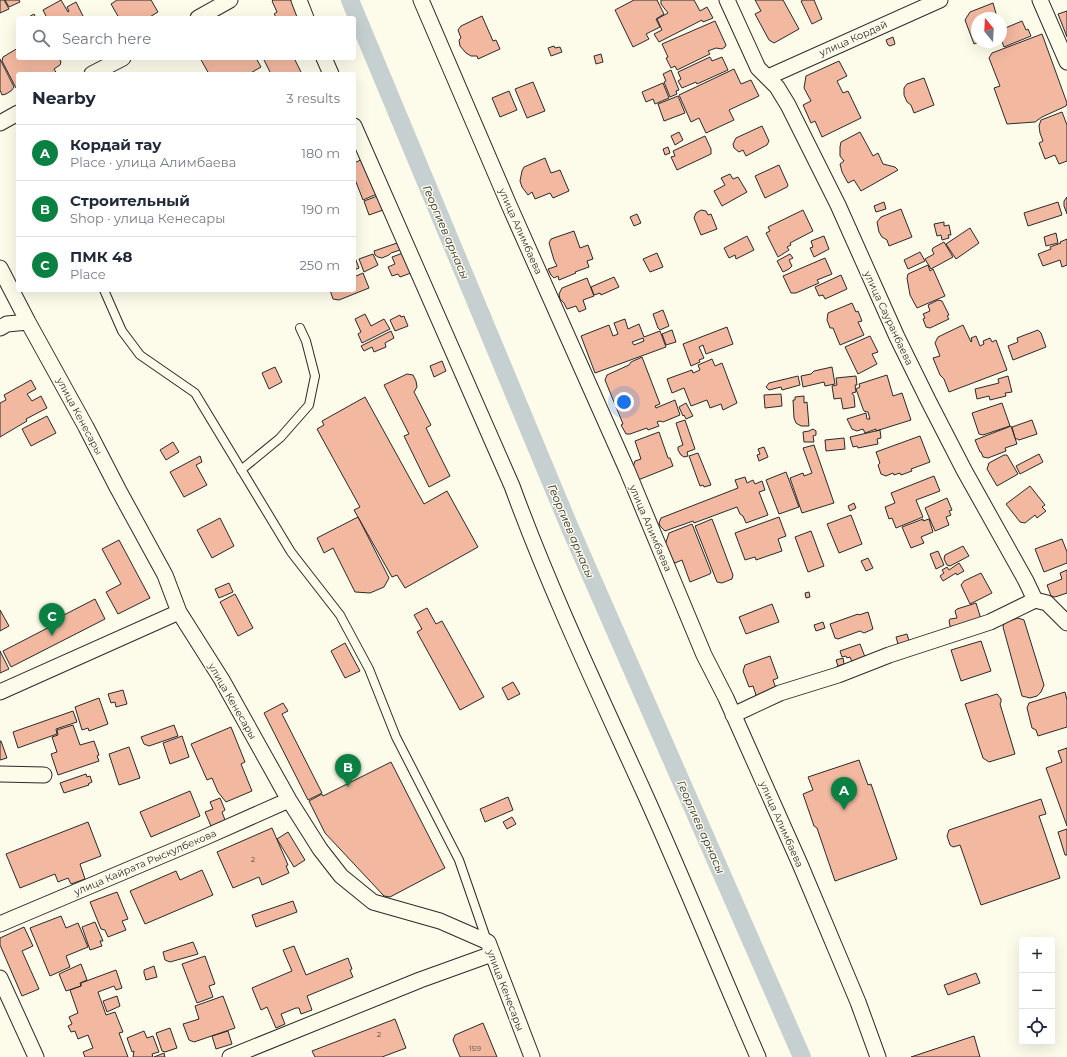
<!DOCTYPE html>
<html lang="en">
<head>
<meta charset="utf-8">
<style>
  :root { --surface:#fff; --page:#f6f6f7; --text:#1f2937; --muted:#747a83; --line:#e0e1e3; --accent:#0b8043 }
  body { margin:0; font-family:Montserrat,sans-serif; background:var(--page); color:var(--text) }
  .controls { position:absolute; right:12px; bottom:12px; display:grid; overflow:hidden; border-radius:4px; box-shadow:0 4px 16px #0002 }
  .controls button { width:36px; height:36px; display:grid; place-items:center; padding:0; border:0; border-bottom:1px solid var(--line); background:var(--surface); color:var(--text); font:20px sans-serif }
  .compass { position:absolute; left:971px; top:12px; width:36px; height:36px; border-radius:50%; background:var(--surface); box-shadow:0 4px 16px #0002; rotate:342deg }
  .you { position:absolute; left:624px; top:402px; width:14px; height:14px; margin:-10px; border:3px solid #fff; border-radius:50%; background:#1a73e8; box-shadow:0 0 0 6px #1a73e833 }
  .badge { display:grid; place-items:center; width:26px; height:26px; border-radius:50%; background:var(--accent); color:#fff; font-size:13px; font-weight:700 }
  .pin { position:absolute; translate:-50% -33px; filter:drop-shadow(0 1px 2px #0008) }
  .pin::after { content:''; position:absolute; top:21px; width:14px; height:12px; background:inherit; clip-path:polygon(0 0,100% 0,50% 100%) }
  .list { margin:0; padding:0; list-style:none }
  h2 { display:flex; justify-content:space-between; align-items:center; height:52px; margin:0; padding:0 16px; font-size:17px }
  h2 small { font-size:13px; font-weight:400; color:var(--muted) }
  .list li { display:grid; grid-template-columns:26px 1fr auto; gap:12px; align-items:center; box-sizing:border-box; height:56px; padding:0 16px; border-top:1px solid var(--line) }
  .list b { display:block; font-size:15px; white-space:nowrap }
  .list p { margin:0; font-size:13px; white-space:nowrap; color:var(--muted) }
  .list em { font-size:13px; font-style:normal; color:var(--muted) }
  .icon { flex:none; width:22px; height:22px; fill:none; stroke:currentColor; stroke-width:2; stroke-linecap:round; stroke-linejoin:round }
  .map { position:relative; flex:none; width:1067px; height:1057px; overflow:hidden }
  .search { position:absolute; background:var(--surface); box-shadow:0 4px 16px #0002; left:16px; top:16px; width:340px; height:44px; display:flex; align-items:center; gap:10px; box-sizing:border-box; padding:0 14px; border-radius:4px; color:var(--muted); font-size:15px }
  .panel { position:absolute; background:var(--surface); box-shadow:0 4px 16px #0002; left:16px; top:72px; width:340px; height:220px; border-radius:4px }
  .map>svg:first-child { display:block }
  .lines { fill:none; stroke-linecap:round; stroke-linejoin:round }
  .canal { stroke:#c7d0d0; stroke-width:18 }
  .building { fill:#f2b8a0; stroke:#2b2b2b; fill-rule:evenodd }
  .lane-casing { stroke:#2b2b2b; stroke-width:10 }
  .street-casing { stroke:#2b2b2b; stroke-width:17 }
  .lane { stroke:#fdfbea; stroke-width:8 }
  .street { stroke:#fdfbea; stroke-width:15 }
  .labels { text-anchor:middle; stroke-width:3; stroke-linejoin:round; paint-order:stroke }
  .number-label { font-size:8px; fill:#5d4e48 }
  .street-label { font-size:10px; fill:#2b2b2b; stroke:#fdfbea }
  .water-label { font-size:11px; font-style:italic; fill:#2b2b2b; stroke:#fdfbea }
</style>
</head>
<body>
<div class="map">
<svg width="1067" height="1057" viewBox="0 0 1067 1057">
  <rect width="100%" height="100%" fill="#fdfbea"/>
  <g class="lines">
    <path class="canal" d="M350,0l220,528 232,529"/>
  </g>
  <path class="building" d="M0,0h4l5,9 -9,4z
    M5,0h14l1,2 -11,5z
    M61,0l7,12 1,-1 -2,-4 9,-5 8,16h-37l-4,-8z
    M117,0h34l7,12 -10,6h-29l-8,-14z
    M273,0h18l9,18h-23l-3,-4 3,-2 -5,-11z
    M634,0h23l7,14 -8,5 4,8 -14,7 3,5 -16,8 -18,-37z
    M661,0h33l6,11 7,-4 6,11 -10,4 -1,-2 -43,22 -5,-8 8,-4 -5,-11 11,-6 -7,-9z
    M755,0h28l16,29 -25,14 -5,-3 -14,-26 6,-3z
    M803,0h11l8,19 -10,5 -11,-23z
    M993,3l4,14 -3,1h-17v24h2l-5,2 -9,-24 5,-8z
    M1067,11v26l-9,-23z
    M34,14l2,4h-9z
    M482,16l11,25 3,-1 4,9 -22,10 -1,-3h-6l-5,-3 -6,-7 -1,-6 2,-2 -3,-8 3,-4z
    M715,21l11,24 -1,2 -3,2 -6,-1 -8,3 2,3 -33,16 -2,-4 -4,2 -5,-10 2,-1 -6,-13z
    M1022,21l4,9 2,-1 3,7 -27,11 -3,-8v-6l3,-1 -1,-3z
    M1042,34l25,69 -1,3 -24,11 -7,5 -28,2 -13,-36 6,-2 -11,-28 3,-5z
    M893,37l2,7 -5,2 -2,-1 -2,-5z
    M554,46l1,2 5,-1 2,5 -11,4 -3,-8z
    M18,48v10h41l2,4 -1,3 -6,4 3,5h-39v14h-2l-14,-27 1,-4z
    M601,54l2,8 -7,2 -2,-8z
    M710,57l2,4 10,-4 6,13 -31,14 -1,-2 -14,6 -4,-7 3,-2 -3,-7z
    M200,58h56l5,9 -12,7h-40z
    M263,58h31l8,16h-31z
    M0,59l14,28 -3,4 -5,3 -4,1 -2,-5z
    M839,61l8,15 -10,5 6,12 5,-2 13,27 -39,19 -7,-16 -4,2 -8,-18 8,-4 -7,-13 2,-12z
    M734,69l7,15 10,-4 8,16 -30,14 5,10 -28,13 -7,-15 -8,4 -12,-27z
    M671,70l8,20 -3,1 1,3 -7,3 -6,-15 2,-1 -3,-7z
    M924,78l10,27 -20,8 -3,-8 -4,-3 -3,-7v-7l3,-4z
    M533,82l12,29 -18,7 -12,-29z
    M663,83l6,15 -14,6 -2,-5 -7,3 -4,-10z
    M509,91l8,19 -17,7 -8,-19z
    M678,96l7,17 -21,8 -6,-17z
    M1062,112l5,13v36l-8,3 -4,-9 -10,4 -6,-16 4,-2 -3,-8 -1,-7 2,-6z
    M762,126l7,15 -2,4 -21,11 -3,-6 -4,2 -5,-4 -1,-4 3,-6z
    M679,132l4,8 -8,5 -4,-9z
    M860,132l13,24 5,-3 5,11 12,3 3,3 -37,21 -7,-11 -6,3 -6,-11 -2,-8 4,-3 -4,-5v-9l1,-5z
    M705,136l6,13v5l-34,16 -6,-13 4,-1 -2,-5z
    M668,147l2,6 -5,2 -2,-6z
    M545,158l6,15 9,-3 9,21 -16,7 -3,-5 -15,6 -3,-7 -4,3 -6,-8 -2,-6 2,-10 2,-4z
    M363,159l14,35 -14,6 -9,-23v-14z
    M779,165l9,20 -1,2 -22,11 -10,-22z
    M730,174l3,5 5,-2 9,15 -25,14 -8,-15 11,-6 -4,-7z
    M380,195l6,14 -17,6 -5,-14z
    M1067,197v17l-3,-8v-5z
    M884,202l2,7 -10,3 -2,-6z
    M1058,202l4,13 -34,11 -4,-13z
    M901,209l11,28 -23,9 -2,-6 -5,-3 -3,-5 -2,-10 4,-5z
    M701,210l5,1 2,4 3,-1 6,15 -16,6 -7,-17 2,-5z
    M803,210l10,21 -23,12 1,2 -4,2 2,3 -11,7 -12,-24 4,-2 -2,-4z
    M637,214l4,9 -7,3 -4,-9z
    M944,222v4l5,-1 2,10h-3l1,3 -7,2 -1,-5 -4,1 -3,-12z
    M970,228l9,15 -23,16 -10,-15z
    M574,231l6,17 8,-3 5,14 -6,2 2,6 -14,5 1,1 -17,7 -1,-4 -4,2 -3,-3 -3,-6 9,-3 -3,-6 -5,-17 2,-4z
    M1056,233l2,10 -12,3 -2,-9z
    M747,236l7,14 -18,9 -1,-4 -6,3 -5,-10z
    M824,236l5,13 -15,8 -4,-9 3,-1 -2,-6z
    M1067,239v26l-5,2 -2,-7 -17,6 -5,-12 13,-5 -1,-2 11,-4 -1,-1z
    M944,242l9,15 -22,12 -6,-10 9,-5 -2,-4 1,-2z
    M397,243l3,7 -9,3 -2,2 -7,3 -4,-1 -3,-2 -1,-4z
    M920,252l5,9 -17,8 -4,-9z
    M403,253l8,20 -11,4 -2,-3 -6,2 -4,-9 7,-3 -3,-7z
    M657,253l6,14 -13,5 -7,-13z
    M373,254l5,11 -14,7 -5,-13z
    M790,254l3,4 -4,2 3,6 -3,3 -6,3 -6,-11z
    M354,255l5,13 -5,2z
    M825,258l7,16 -15,6 2,3 -23,10h-5l-8,-17z
    M928,265l2,6 3,-2 12,27 -28,12 -7,-13 -3,-17 1,-4z
    M363,273l6,15 -30,12 -6,-1 -3,-9h24v-13z
    M841,275l6,14 -22,10 -2,-4 -4,1 -4,-9z
    M614,277l5,10 -18,8 -1,-2 -6,2 -3,-8z
    M587,278l7,18 -11,4 3,9 -7,3 -3,-6 -9,3 -3,-6 -4,-4 -1,-5 3,-6z
    M938,300l4,1 7,14 -2,1 2,3 -19,9 -4,-1 -3,-8 2,-1 -2,-4 7,-3 -2,-6z
    M852,303l4,9 2,-1 4,10 -4,1 6,13 -24,10 -7,-17h-3l-3,-8 1,-7z
    M663,310l6,16 -9,4 -2,-2 -5,-14z
    M365,314l6,12 13,-7 6,10 -28,14 -4,-9 3,-2 -6,-13z
    M400,315l1,2 3,-1 4,10 -13,5 -5,-11z
    M625,319l3,10 11,-5 5,13 16,-6 6,16 -71,26 -14,-37 28,-11 4,11 5,-2 -4,-11zM643,338l1,3 -10,4 -2,-3z
    M963,325l8,17 1,-1 -1,-3 5,-2 4,10 4,-2 -1,-3 7,-3 2,4 4,-2 11,30 -58,22 -5,-13 -4,-4 -7,-17 7,-2 -5,-13 3,-6z
    M727,327l6,17 -27,10 -3,-9 -4,2 5,11 -5,2 1,2 -9,4 -8,-22z
    M672,330l4,12 -10,3 -4,-11z
    M1038,330l3,3 5,14 -33,13 -5,-14 10,-4 -1,-4z
    M391,331l3,7 -9,5 1,4 -12,5 -2,-5 -8,4 -3,-5z
    M870,336l8,16 -6,2 5,10 -19,10 -13,-27z
    M642,357l18,47 -5,2 1,2 19,-8 5,15 -17,7 -3,-1 -3,1 2,4 -11,4 -1,-2 -17,6h-4l-5,-9 2,-1 -18,-44 2,-5 22,-10 2,-3z
    M712,359l3,7 7,-3 15,40 -14,7 -2,-6 -11,4 -3,-8 -16,6 -7,-18 -12,5 -5,-14 25,-9 1,3 7,-3 -2,-5z
    M442,361l4,10 -12,6 -4,-11z
    M275,367l7,15 -13,7 -7,-16z
    M832,367l3,17 -10,2 -1,-4 -21,5 -2,-11 10,-2 3,-3z
    M407,374l6,1 3,6 1,6 -3,5 17,33 -5,3 24,48 -21,11 -25,-51 5,-2 -25,-49z
    M887,375l6,21 9,-3 9,27 -35,11v-2l-11,4 -2,-4 -6,2 -5,-2 -5,-10 19,-6 1,6h3l-2,-7 -4,-1 -1,-2 -7,-20 4,-2 -1,-3z
    M798,376l2,9 -18,5 -1,-3 -12,3 -3,-3 3,-4z
    M856,376l1,9h-2l1,7 -4,1 2,3 1,11 -12,2 -2,-11 -7,1 -2,-13 5,-1 -1,-7z
    M1008,376l4,16 -7,1 1,3 -16,4 -1,-4 -12,3 -2,-10 24,-6 -1,-4z
    M31,380l5,9 -9,5 5,7 9,-5 6,12 -21,11 1,2 -27,16v-34l6,-3 -2,-5z
    M781,394l1,12 -17,2 -1,-13z
    M804,396v7l3,-1 2,24h-8l-5,-3 -2,-5 -1,-18h2v-3z
    M365,397l59,107 23,-13 31,56 -73,41 -8,-13 -5,2 -38,-67 6,-3 -43,-78 7,-4 -2,-4z
    M686,403l7,13 -7,3 -2,-4 -1,1 -4,-9z
    M1002,403l8,23 -27,9 -4,-1 -7,-21z
    M47,416l9,17 -25,13 -9,-17z
    M685,420l10,29 -8,3 1,4 -4,1 -3,-2 -3,-5v-3l5,-2 -7,-22z
    M1032,420l5,14 -18,6 -4,-2 -3,-11z
    M1011,426l6,18 -12,4 1,3 -18,7 -5,-1 -2,-5h-1l-5,-12z
    M813,429l3,2v4l-3,1 1,6h-10l-1,-10 6,-1z
    M880,430l1,8 -4,1 1,5 -20,4 -1,-2 -4,1 -3,-10z
    M659,432l9,26h2l3,8 -35,14 -5,-13 2,-6 6,-2 -6,-18z
    M920,436l10,26 -19,7 1,2 -11,4 -1,-2 -6,2 -1,-2 -7,3 -5,-2 -3,-9 2,-2 -4,-11z
    M844,438l1,11 -19,2 -1,-11z
    M173,442l6,10 -13,8 -6,-10z
    M814,445l20,58 -32,10 -12,-35 13,-5 1,3 8,-3 -9,-25z
    M764,447l4,10 -9,4 -2,-6 3,-1 -2,-5z
    M698,453l13,32 -7,2 -1,-2 -3,1 -11,-30z
    M1039,454l4,8 -23,12 -4,-8z
    M1004,455h3l11,19 -21,12 -10,-17 2,-6z
    M200,456l2,6 -6,3 11,20 -23,12 -14,-25z
    M786,472l13,35 -20,7 -13,-34z
    M934,476l6,15 -24,9 7,17 -27,11 -4,-10 -3,1 -4,-12 10,-4 -4,-10z
    M745,477l2,6 6,-3 2,4 7,-3 3,9 -6,2 9,23 -22,8 -3,-7 -3,-2 -3,-7 -43,16 -1,-2 -28,10 -5,-5 -1,-3 2,-5 77,-30 -3,-8z
    M1030,486l15,19 -3,2 4,4 -9,7 -2,-3 -10,8 -5,-1 -14,-18z
    M947,498l5,12 -3,1 2,4 -5,2 3,8 -14,6 -10,-23z
    M854,503l2,5 -6,3 -2,-5z
    M851,515l11,29 -23,9 -12,-29z
    M358,517l31,61 -5,9 -14,6 -15,-1 -22,-44 -9,5 -7,-15z
    M779,517l7,19 -8,3 4,12 -26,9 -1,-3 -10,3 -10,-27z
    M220,518l14,28 -22,12 -15,-28z
    M712,519l21,56 -1,4 -10,4 -5,-1 -22,-56z
    M923,519v2l6,-2 4,13 -12,5 3,6 -13,5 -9,-21z
    M692,524l19,48 -1,2 -20,8 -8,-22 -7,3 -7,-8 -3,-10 4,-12z
    M811,531l13,35 -16,6 -13,-35z
    M1062,539l5,13v11l-23,9 -9,-23z
    M119,540l31,58 -32,16 -12,-22 15,-8 -19,-35z
    M963,546l6,10 -19,10 -3,-1 -3,-6 1,-4z
    M938,551l6,14 -8,4 -6,-15z
    M868,558l5,10 -7,3 -5,-10z
    M959,563l5,8 -7,4 -1,-2 -13,8 -3,-5 4,-3 -2,-3 5,-3 2,3z
    M1067,570v23l-12,4 -4,-1 -4,-11 15,-6 -2,-6z
    M981,573l11,20 -22,11 -9,-19 3,-4z
    M229,583l4,9 -14,6 -4,-9z
    M809,592l1,5 -4,1 -1,-5z
    M235,594l18,34 -15,8 -18,-34z
    M95,599l10,20 -94,48 -8,-16 60,-31 -1,-4z
    M976,603l5,16 -28,9 -3,-2 -1,-5 1,-2 7,-1 -2,-7 2,-2z
    M772,604l7,18 -33,12 -7,-17z
    M427,608l9,16 6,-3 42,76 -24,13 -43,-78 5,-3 -8,-14z
    M0,610l9,16 -9,5z
    M868,612l5,17 -9,4 -4,-2 -22,8 -3,-1 -5,-14 28,-10 1,1z
    M1018,618l6,2 20,65 -3,7 -4,4 -7,2 -8,-2 -19,-69 1,-4z
    M823,622l2,6 -9,3 -2,-6z
    M907,634l2,7 -11,3 -2,-7z
    M981,641l10,30 -30,10 -10,-31z
    M345,643l15,28 -15,7 -14,-27z
    M860,644l5,13 -13,5 -2,-5 -3,1 -1,-2 -4,1 -2,-6z
    M0,651l9,18 -9,4z
    M770,656l8,22 -5,2 4,11 -20,7 -4,-12 -4,1 -6,-16 2,-6z
    M843,658l1,6 -6,2 -2,-6z
    M513,682l7,12 -12,6 -6,-12z
    M123,690l4,14 -11,3 -1,-5 -4,1 -3,-9z
    M1065,692l2,8v27l-29,9 -2,-6 -4,-2 -5,-20 2,-5z
    M997,694l4,5v3l-1,2 15,50 -26,8 -6,-4 -18,-54z
    M99,698l9,26 -19,7 -1,-3 -6,2 -7,-23z
    M283,703l5,8 -6,3 40,79 -14,7 -44,-87z
    M73,711l4,11 -21,7 1,5 -39,14 -5,-16z
    M73,725l7,20 14,-4 5,14 -2,1 2,5 -41,14 -7,-21 6,-2 -5,-15 6,-2 -1,-5z
    M174,725l4,11 -29,10 -5,-2 -3,-7z
    M231,727l14,35 -4,2 11,27 -26,11 -8,-10 -6,-14 -5,2 -16,-36z
    M182,736l7,21 -19,7 -7,-21z
    M0,741h1l6,17 -7,2z
    M129,747l11,31 -21,7 -10,-31z
    M1067,748v78l-21,-58 16,-6 -4,-11z
    M859,760l9,25 3,-1 26,75 -62,22 -18,-53 -3,-2 -11,-32 10,-4 -5,-13z
    M391,762l54,106 -55,29 -6,-1 -59,-63 -16,-32 13,-7 1,2z
    M86,774l1,3 3,-1 2,6 -4,2 1,1 -25,8 -4,-10z
    M190,791l10,25 -49,21 -11,-25z
    M508,797l5,13 -28,12 -5,-13z
    M220,798l5,12 -3,2 3,8 -14,6 -6,-14 8,-3 -3,-7z
    M1041,799l5,15 -7,2 21,62 -79,27 -21,-60 -7,2 -3,-2 -3,-9 2,-6z
    M512,817l4,7 -9,5 -4,-7z
    M88,822l13,34 -21,8 5,15 -14,5 -3,-6 -10,4 -3,-8 -35,14 -14,-34z
    M272,828l16,37 -2,1 3,7 -27,12 -3,-8 -26,11 -16,-36z
    M1067,829v26h-2l-7,-23z
    M288,832l17,28 -11,7 -17,-28z
    M202,870l11,25 -68,29 -15,-33 46,-20 4,9z
    M117,892l11,27 -6,2 4,9 -18,7 -3,-7 -4,-1 -11,-27z
    M293,901l4,11 -41,15 -4,-12z
    M61,916l5,12 12,-5 10,24 -22,9 4,11 -20,9 -20,-48z
    M95,922l8,19h-3l2,5 -12,4 -8,-23z
    M24,927l9,19 -11,5 17,38 -17,7 -22,-51v-7z
    M193,942l5,12 -28,8 -5,-2 -2,-8z
    M294,946l12,29 42,-17 4,11 -2,1 3,7 -46,19 5,14 -11,4 -2,-6h-3l-15,6 4,10 -9,4 -9,-21 -6,3 -9,-22 40,-17 -9,-21z
    M205,956l10,28 -6,2 4,11 -16,6 -15,-39z
    M81,964l6,16 -7,3 1,3 -15,5 -7,-17z
    M154,966l3,11 -11,3 -2,-7v-3z
    M116,970l6,18 -6,2 -2,-4 -16,6 8,23 9,-3 8,20 -4,1 9,24h-43l-2,-5 10,-4 -5,-13 -10,4 -3,-8 -4,1 -3,-6 4,-2 -3,-7 9,-4 -8,-23 11,-4v-3z
    M976,973l4,10 -32,12 -4,-10z
    M117,996l3,10 -13,6 -4,-11z
    M223,996l12,32 -41,14 -5,-2 -6,-16 16,-5 -4,-13z
    M395,1019l11,29 -24,9h-67l-3,-6z
    M483,1023l14,34h-37l-7,-17 2,-5z
    M170,1028l7,20 -12,4 -3,-1 -6,-18z
    M144,1031l3,7 6,-2 6,16 -7,2 1,3h-20l1,-6 -2,1 -5,-14z
    M228,1031l4,13 -16,5 -4,-13z
    M974,1036l6,21h-69z
    M164,1053l1,4h-11z"/>
  <g class="lines">
    <g class="lane-casing">
      <path id="lane" d="M104,290l18,41 18,24 55,38 96,159 49,63 29,54 27,68 63,123 28,81
        M241,470l39,-32 29,-33 6,-29 -9,-35 -6,-13"/>
    </g>
    <g class="street-casing">
      <path id="street" d="M299,0l7,18
        M421,0l88,205 118,265 77,185 22,43 74,166 58,138 20,55
        M727,0l31,68 19,19 11,18 50,100 59,132 31,63 36,70 62,111 9,19
        M1040,0l27,62
        M198,18l32,-18
        M324,58l7,16
        M92,74l31,-16
        M768,77l172,-77
        M0,123l18,-10
        M354,126l158,360c38,104 85,203 131,304 40,88 76,178 115,267
        M0,268l28,54 58,105 32,62 47,86 14,37 43,68 67,120 31,49 21,27 32,26 67,19 48,21 44,115
        M0,328l7,-4 21,-2
        M1035,600l12,3 20,20
        M0,692l179,-80
        M733,715l47,-22 58,-18 51,-20 101,-33 45,-22
        M0,774l44,1
        M0,924l201,-85 88,-39
        M0,978l36,79
        M230,1057l190,-77 72,-26"/>
    </g>
    <use href="#lane" class="lane"/>
    <use href="#street" class="street"/>
  </g>
  <g class="labels">
    <g class="number-label">
      <text x="253" y="862">2</text>
      <text x="379" y="1037">2</text>
      <text x="475" y="1051">159</text>
    </g>
    <g class="street-label">
      <text transform="translate(853 38) rotate(-24)" y="4">улица Кордай</text>
      <text transform="translate(521 231) rotate(66)" y="4">улица Алимбаева</text>
      <text transform="translate(889 318) rotate(65)" y="4">улица Сауранбаева</text>
      <text transform="translate(80 416) rotate(62)" y="4">улица Кенесары</text>
      <text transform="translate(651 528) rotate(67)" y="4">улица Алимбаева</text>
      <text transform="translate(233 701) rotate(60)" y="4">улица Кенесары</text>
      <text transform="translate(782 824) rotate(66)" y="4">улица Алимбаева</text>
      <text transform="translate(145 862) rotate(-23)" y="4">улица Кайрата Рыскулбекова</text>
      <text transform="translate(506 990) rotate(69)" y="4">улица Кенесары</text>
    </g>
    <g class="water-label">
      <text transform="translate(446 232) rotate(67)" y="4">Георгиев арнасы</text>
      <text transform="translate(571 531) rotate(67)" y="4">Георгиев арнасы</text>
      <text transform="translate(701 827) rotate(66)" y="4">Георгиев арнасы</text>
    </g>
  </g>
</svg>
<div class="controls">
<button>+</button>
<button>−</button>
<button><svg class="icon" aria-label="locate" viewBox="0 0 24 24"><circle cx="12" cy="12" r="6"/><path d="M12 2v4M12 18v4M2 12h4M18 12h4"/></svg></button>
</div>
<svg class="compass" viewBox="-18 -18 36 36"><path d="M0-13l5 13h-10z" fill="#e53935"/><path d="M0 13l5-13h-10z" fill="#747a83"/></svg>
<div class="you"></div>
<div class="pin badge" style="left:844px;top:810px">A</div>
<div class="pin badge" style="left:348px;top:787px">B</div>
<div class="pin badge" style="left:52px;top:636px">C</div>
<div class="search"><svg class="icon" aria-label="search" viewBox="0 0 24 24"><circle cx="10" cy="10" r="6"/><path d="M15 15l6 6"/></svg>Search here</div>
<section class="panel">
<h2>Nearby<small>3 results</small></h2>
<ul class="list">
<li><span class="badge">A</span><div><b>Кордай тау</b><p>Place · улица Алимбаева</p></div><em>180 m</em></li>
<li><span class="badge">B</span><div><b>Строительный</b><p>Shop · улица Кенесары</p></div><em>190 m</em></li>
<li><span class="badge">C</span><div><b>ПМК 48</b><p>Place</p></div><em>250 m</em></li>
</ul>
</section>
</div>
</body>
</html>
